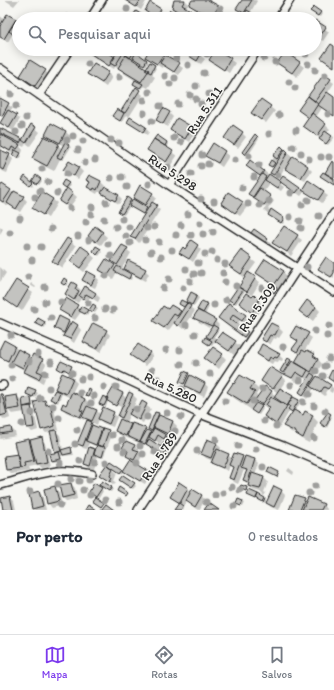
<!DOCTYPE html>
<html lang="pt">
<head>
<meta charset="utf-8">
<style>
  :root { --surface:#fff; --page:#f2f2f3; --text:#1f2937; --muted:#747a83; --line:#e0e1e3; --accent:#7c3aed }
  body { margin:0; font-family:Itim,sans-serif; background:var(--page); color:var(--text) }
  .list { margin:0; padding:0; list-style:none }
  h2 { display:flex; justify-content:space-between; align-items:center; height:52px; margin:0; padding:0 16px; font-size:17px }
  h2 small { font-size:13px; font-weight:400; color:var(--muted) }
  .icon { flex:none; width:22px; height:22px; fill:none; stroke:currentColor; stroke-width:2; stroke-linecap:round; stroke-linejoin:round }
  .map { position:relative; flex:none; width:334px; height:510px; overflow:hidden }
  .search { position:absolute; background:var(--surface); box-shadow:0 2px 10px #0003; left:12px; right:12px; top:12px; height:44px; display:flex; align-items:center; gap:10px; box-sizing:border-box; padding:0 14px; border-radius:22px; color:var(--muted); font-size:15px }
  .sheet { height:124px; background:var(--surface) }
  nav { display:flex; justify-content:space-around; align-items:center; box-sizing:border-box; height:56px; border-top:1px solid var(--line); background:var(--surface); font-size:11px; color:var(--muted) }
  nav a { display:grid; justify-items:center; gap:2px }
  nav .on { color:var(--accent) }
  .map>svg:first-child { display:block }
  .shadow { fill:#0003; fill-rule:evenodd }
  .building { fill:#c3c3c0; stroke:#2b2b2b }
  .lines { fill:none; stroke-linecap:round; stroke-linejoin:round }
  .minor-casing { stroke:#2b2b2b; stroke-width:10 }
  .minor { stroke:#f6f6f2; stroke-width:7 }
  .tree { fill:#9e9e9c }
  .labels { text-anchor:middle; stroke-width:3; stroke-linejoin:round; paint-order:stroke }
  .street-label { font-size:13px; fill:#2b2b2b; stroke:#f6f6f2 }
</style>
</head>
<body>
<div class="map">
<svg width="334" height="510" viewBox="0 0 334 510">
  <rect width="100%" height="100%" fill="#f6f6f2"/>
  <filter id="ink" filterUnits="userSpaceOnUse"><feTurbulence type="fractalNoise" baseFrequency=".025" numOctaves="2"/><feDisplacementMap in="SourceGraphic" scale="8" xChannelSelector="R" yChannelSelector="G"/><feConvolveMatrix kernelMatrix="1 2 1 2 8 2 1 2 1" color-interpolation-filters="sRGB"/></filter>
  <g filter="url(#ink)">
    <path class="shadow" d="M5,0h14l-5,6z
      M126,0h21l-6,10z
      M175,0h10l4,4 -3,4 10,8 -3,3h-4l-12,-7 -4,-4z
      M193,0h14l15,11 -5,8h-5l-17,-10 -4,-5z
      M243,0h13l1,1 -7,12 9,6h-16l3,-4 -9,-6z
      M151,4l14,10 -3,5h-5l-11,-8z
      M314,8l8,6 -2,3 -7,-4z
      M0,16l5,4h10l4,2v10l-3,4 -3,-3 -5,9 -8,-5z
      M315,21l14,11 -6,9 -8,-5z
      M91,49h10l14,9 5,-9 6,4 3,-4 20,13 -3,4 -12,-9 -2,3 15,9 3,-6 6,5 -4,7 3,2 -7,11 -4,-2 -2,3 -6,-4v-4l-11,-7 -5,-5 -5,-2 -1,2 -21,-13 -4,-4z
      M142,49h32l-6,9 15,10 -4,7 -16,-10 -1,3 -11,-7 -4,-4 1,-3z
      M177,49h14l14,10 -4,5z
      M216,50l19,13 -6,10 -19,-13z
      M285,53l19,14 -7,10 -14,-10z
      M45,71l4,4 -9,14 -15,-10z
      M108,73l4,4 -6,10 -18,-13z
      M324,76l10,7 -7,11 7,4v18l-12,-8 -6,9 14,12 -4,5 6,4 2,-2v2l-6,7 -24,-19 5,-8 -9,-8z
      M136,89l7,6 -14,22 -3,-2 -4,7 -7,-4 6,-6z
      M1,100l12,8 -3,4 10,7 -7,12 -11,-8 2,-5 -4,-3z
      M261,100l14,11 -9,12 -10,-7z
      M169,113l4,4 -6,10 -9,-8z
      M128,121l17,6 4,5 -2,3z
      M52,124l14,8 4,4 -4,8 5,3 -8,13 -3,-1 -6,12 -14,-7 -6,-7 24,-12 4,4 2,-3 -14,-8 -4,-4z
      M32,125l8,7 -10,14 -4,-3 -2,4 -6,-3 5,6 -1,3 -4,-2 4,5 -2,3 -18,-12 -2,4 9,4 4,4 -6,14 -7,-3v-35l4,2 -4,-4v-2l22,10z
      M191,128l4,4 -6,10 -18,-12z
      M242,133l4,4 -8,11 -13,-10z
      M255,136l4,3 -11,17 -3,-2z
      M167,142l1,2 -2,4 11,8 -6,9 -18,-11 -4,-4z
      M214,145l15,11 -7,11 -15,-11z
      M281,147l12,11 15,9 4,4 -7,10 -14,-8 -6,-6 -7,12 -7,-6 3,-5 -5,-3z
      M247,166l17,5 20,16 -3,4 -12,-8 -6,9 11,9 -6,8 16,9 1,2 -2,4 -12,-8 -7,-6 2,-3 -16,-13 11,-17z
      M79,168l4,4 -5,7 -13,-9z
      M36,176l6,5 -3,4 -4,-3z
      M25,177l9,8 -1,2 -8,-6z
      M87,180l14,2 4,4 -1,1 14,8 4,4 -3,5 -12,-7 -5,-5h-4l-1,2 -5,-3 -4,-4 2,-4z
      M186,180l5,5 -2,3 -4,-3z
      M308,182l20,14 -6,7 -17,-12 -4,5 -17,-12 16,4 2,3z
      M68,184l2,1 -2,4 9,8 -8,11 -9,-7 7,-12 -3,-2z
      M0,185l14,9 9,3 4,4 -7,11 -11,-8 -1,2 -8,-5z
      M229,193l18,14 -7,9 -18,-13z
      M152,194l4,4 -4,6 8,6 -21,33 -7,-7 13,-20 -15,-10 -6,9 -3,-2 6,-15 6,4 7,2 -6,-6z
      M52,199l5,4 -9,15 -14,-10z
      M0,226l3,3 -3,5z
      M95,227l12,10 -6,8 -8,-5z
      M284,227l18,13 -11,16 -18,-14z
      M251,234l16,6 4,4 -3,4z
      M68,239l8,7 -14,22 -9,-7z
      M122,246l9,7 -10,17 11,7 -1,3 -14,-8 -4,7 -12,-9 13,-4 3,2 1,-2 -6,-5z
      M197,246l4,4 -8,12 -12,-9z
      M82,247l13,11 -11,14 -9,-7z
      M100,250l2,2 -3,4 -3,-3z
      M241,251l15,12 -8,11 12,8 -8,13 -7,-4 -9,13 -6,-4 8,-12 6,3 -4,-4 5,-9 -15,-12z
      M334,264v15l-14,-10z
      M0,267l6,6 -6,9z
      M125,268l20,2 4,4 -4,7 -16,-8z
      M257,272h26l4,4 -11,18 -7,-5 3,-5z
      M95,276l4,4 -4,8 -8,-4 -4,-4z
      M64,279l5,4 -3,3 -2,-2z
      M16,281l17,12 -11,18 -17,-12z
      M31,283l5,4 -1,1 -5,-3z
      M73,283l8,7 -2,3 2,2 4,-8 11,7 4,4 -2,4 -8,-5 -2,5 -6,-5 -4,6 -8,-5 -4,-4z
      M192,293l7,5 -5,8 -5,-3z
      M254,297l9,8 -5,6 2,1 -4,4 -12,-9z
      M67,300l13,9 7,2 2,1 -2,3 -6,-3 -6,8 -10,-6 -5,-4z
      M182,301l13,10 -12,18 -8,-7 -7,9 -14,-11 14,-9 12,1 2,1 3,-6 -3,-2z
      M203,302l6,5 -4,8 10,6 4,4 -2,4 2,1 -5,7 3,3 5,-7 18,13 -6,9 -17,-13 -1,1 -2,-1 -2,3 -8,-4 9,-13 -3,-2 -1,2 -10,-6 -4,-4z
      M229,304l23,18 -4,4 -8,-6 -3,5 17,14 -3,4 -26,-19 -6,-6z
      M93,305l5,4 -3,4 -5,-3z
      M316,307l4,4 -7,10 -13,-10z
      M69,321l2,3 6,1 4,5 -7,13 -19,-15z
      M45,323l1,1 -1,4 -7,-4z
      M271,324l8,4 4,4 -4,6 -2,-1 -1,2 -2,-1 -4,7 -7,-6z
      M297,327l15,11 -8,14 10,2 8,10 -7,12 15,9 -5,8 1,1 -1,2 -11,-8 -7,11 -7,-7 8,-12 -8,-4 -4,6 -13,-10 5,-12 7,4 5,-9 -6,-6 4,-7 -7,-6z
      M106,331l4,4 -9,17 -13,-6 -4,-5z
      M15,347l4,4 10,5 3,3 10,1 4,4 -5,10 4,4 -2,5 -14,-7 -4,-4 1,-1 -9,-5 -4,-4 -1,2 -12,-7v-7z
      M149,352l4,4 -7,10 -15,-11z
      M258,354l21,1 4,4 -1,2 -3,-1 -1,2 -4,-1 -2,3 -10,-6z
      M222,355l4,4 -7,10 -13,-11z
      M71,367l2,2 -2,4 -5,-3 -2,2 -6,-4z
      M188,374l16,9 4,4 -4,10 -14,-7 -4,-5 -4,-2z
      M282,376l4,4 -6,9 20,14 -5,9 9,4h8l6,6 -9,21 -6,-3 -5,-5 -7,-3 -7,-6 10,-14 -4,-2 -10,17 -15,-11 6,-9 -2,-2 -2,3 -9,-6 -1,2 6,5 -4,6 -25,-17 -6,-6 25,-8 6,6 -3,5 3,2 12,-5 5,4 2,-3 -16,-12zM275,397l7,7 -9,-5zM284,405l6,3 -1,2z
      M73,379l4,4 -5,10 13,6 4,4 -2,4 10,4 4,4 12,-2 4,4 -4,10 -10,-4 -4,-4 -2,6 -6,-3 4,5 13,4 4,4 -9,23 -5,-2 -4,13 -5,-1 -4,-4 9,-14 2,1 1,-4 -8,-4 -2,6 -4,-1 -4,-4 8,-24 -2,-2 -1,2 -18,-8 -4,-4 5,-1 4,-9 -9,-4 -4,9 -6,-4 4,-8 5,2 -5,-4z
      M331,386l3,3 -2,4 -3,-2z
      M29,388l9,5 -3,5 -8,-5z
      M91,391l1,1 -2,6 -4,-3z
      M122,394l5,5 6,-4 4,4 -5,11 5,2 5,-9 9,6 -8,14 -9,-5 -4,-4 -4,8 19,7 7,5 1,-3 -4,-2 9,-15 2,2 13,6 4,4 -5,11 3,3 -7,10 -3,-3 1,-6 -3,-2 -3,5 -9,-7 -2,3 17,11 4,4 -2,3 -21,-14 -3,1 -24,-10 -4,-4 9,-9 -6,-6 3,-6 -2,-1 1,-2 -10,-5v1l-3,-2 -2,6 -6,-3z
      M0,395h1l6,5 10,-4 4,4 2,9h1l6,-10 2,1 1,7h-2l3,4 4,19 -6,2 -4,-4 -3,-16 -13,2 -4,-4 2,8 -5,2 -5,-4z
      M45,401l9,8 5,21 -4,1 5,4 3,15 8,-2 3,7 -13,1 1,4 -9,2 -1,-1 5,-7 -6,-22 -5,1 -4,-4z
      M328,413l4,4 -5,11 -4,-3z
      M11,428l4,4 1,4 -16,3v-9z
      M41,439l4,4 5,23 -9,2 -3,-3 -10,2 1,4 -18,3 -4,-4 -2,-13 13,-2 10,-15 4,4z
      M208,440l9,4 4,4 -1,3 8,4 4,4 2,-5 11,5 10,1 4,4 -4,11 9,3 4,4 -4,10 2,1 -2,3 -4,-4 -7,-2 -9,-10 3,-8 -3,-2 -6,14 -4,-2 -4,-4 4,-10 -4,-3 -2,6 -11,-5 -5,-4 1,-1 -7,-3 -4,-4z
      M126,442l9,4 7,10 -4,8 -7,-4 -4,-4 2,-4 -6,-5z
      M130,461l16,10 4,4 -5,9 -16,-9 -4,-4 -3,3 -13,-9 2,-3 13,9z
      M289,468l5,4 -1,3 -6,-4z
      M112,469l5,4 -3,8 2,2 -2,2 -13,-10z
      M103,482l10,7 -2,3 -9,-5z
      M122,482l12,2 2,2 -3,3z
      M71,484l4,4 2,11 -10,3 -4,-4z
      M179,484l13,9 9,2 4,5 -6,10 -8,-5 -4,-4 -4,9h-8l4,-7 -8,-6z
      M55,488l4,4 3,13 -1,1 -4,-15h-2l4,15 -7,2 -4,-5z
      M101,489l2,2 -4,7 -7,-5z
      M281,491l4,4 -6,15 -8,-3 -5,-5 -1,1 -17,-8 2,-3 15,7 2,3z
      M39,492l4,5 3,13h-11l-2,-2z
      M10,497l4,4 2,9h-12z
      M304,499l3,3 16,2 4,5v1h-37z
      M243,502l2,1 -2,4 -6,-3z"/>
    <path class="building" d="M125,0h16l-5,7z
      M174,0h11l-3,5 10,6 -5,6 -15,-9z
      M192,0h16l11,6 -8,12 -22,-13z
      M242,0h10l-8,13 -8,-4z
      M150,2l11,7 -5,9 -11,-7z
      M314,7l7,5 -3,4 -8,-5z
      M170,10l15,8 -1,1h-19z
      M247,10l11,7 -1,2h-15z
      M136,11l12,8h-12l-4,-2z
      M7,14l9,5 -12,20 -4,-2v-11z
      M66,14l9,5h-12z
      M231,14l7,4 -1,1h-9z
      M17,20l2,1v7l-5,7 -5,-4z
      M315,20l11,7 -7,11 -4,-3z
      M331,44l3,2v21l-13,-9z
      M90,49h13l12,8 -6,9 -21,-14z
      M119,49l6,1 -10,16 -5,-3z
      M128,49l6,3 -4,6 -6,-4z
      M150,49h17l-10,15 -12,-7z
      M178,49h15l8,5 -4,7z
      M216,49l15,9 -7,12 -15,-10z
      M136,52l11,8 -3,5 -11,-7z
      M285,52l15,10 -8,11 -15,-10z
      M126,55l23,15 -8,12 -23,-14z
      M165,55l15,8 -6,9 -14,-9z
      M30,60l16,10 -11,16 -15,-10z
      M150,62l5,3 -4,8 -6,-3z
      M94,63l15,9 -7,11 -15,-9z
      M324,74l7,5 -16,22 -7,-5z
      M135,80l8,4 -3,4 -7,-4z
      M136,87l4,3 -15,23 -4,-2z
      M327,92l7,5v19l-16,-11z
      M308,96l10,8 -9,14 -11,-8z
      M0,98l9,5 -7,13 -2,-1z
      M261,99l10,7 -10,14 -10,-7z
      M163,108l7,4 -7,12 -7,-4z
      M117,109l7,4 -4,8 -8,-5z
      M8,110l9,5 -8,13 -9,-5z
      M312,113l14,11 -9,12 -14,-10z
      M130,117l16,10 -3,5 -16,-10z
      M177,118l15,9 -7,12 -15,-9z
      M51,123l15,8 -6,12 -15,-8z
      M31,124l5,3 -10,16 -4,-3z
      M233,125l10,7 -9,13 -10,-7z
      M0,128l22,11 -2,4 -20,-10z
      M325,131l7,5 -6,8 -7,-5z
      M0,134l20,11 -3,4 -5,-2 -2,4 -10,-6z
      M255,134l3,3 -13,18 -3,-3z
      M157,135l10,7 -2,4 -11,-7z
      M44,136l15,8 -12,22 -15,-8z
      M154,139l19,12 -7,11 -19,-12z
      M65,142l4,3 -8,14 -4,-2z
      M213,143l12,8 -7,12 -13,-7z
      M281,146l3,3 -7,10 -4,-3z
      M285,149l3,3 -14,23 -4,-2z
      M0,150l10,4 -7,16 -3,-2z
      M15,150l6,3 -3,5 -6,-3z
      M293,156l15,10 -7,12 -16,-9z
      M250,160l14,11 -4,5 -14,-10z
      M271,160l4,3 -3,4 -4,-2z
      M69,161l10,6 -5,9 -11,-6z
      M332,161l2,1v16l-9,-5z
      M323,172l11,7v6l-14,-9z
      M262,174l4,3 -13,20 -5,-3z
      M269,174l12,8 -4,6 -12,-8z
      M36,175l5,4 -4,5 -5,-3z
      M89,175l12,6 -4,9 -3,-2 -1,2 -6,-3 3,-5 -4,-2z
      M25,176l8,7 -3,3 -8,-6z
      M283,176l17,12 -4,5 -17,-12z
      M185,179l5,3 -3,5 -5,-3z
      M64,180l5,3 -4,5 -4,-3z
      M308,180l16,11 -6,9 -16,-10z
      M2,184l9,6 -8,12 -3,-2v-13z
      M140,185l13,8 -8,12 -12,-7z
      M105,187l14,8 -4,6 -14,-8z
      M67,188l6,5 -8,12 -6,-4z
      M260,188l11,8 -7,9 -11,-7z
      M14,191l10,5 -8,13 -9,-6z
      M42,192l11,7 -10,16 -11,-7z
      M228,192l15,10 -8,11 -14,-10z
      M127,197l4,3 -9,14 -4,-2z
      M133,199l14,9 -4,6 -14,-8z
      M152,202l5,3 -22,34 -5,-2z
      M271,209l13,9 -3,5 -13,-8z
      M95,226l8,6 -7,10 -8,-6z
      M284,226l14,9 -11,17 -15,-9z
      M254,229l14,10 -4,5 -14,-10z
      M67,238l5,3 -15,24 -5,-4z
      M191,240l7,5 -9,14 -10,-6 4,-6 2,2z
      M122,245l6,3 -11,17 -6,-4z
      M81,246l10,7 -11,15 -10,-7z
      M96,246l5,3 -4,6 -4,-4z
      M241,250l11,8 -11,16 -12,-8z
      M326,257l8,6v10l-3,4 -13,-8z
      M106,259l9,6 -7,10 -9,-5z
      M265,259l19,12 -10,14 -18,-12z
      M128,260l18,9 -5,9 -17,-9z
      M117,266l14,8 -2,5 -15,-8z
      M87,271l9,5 -5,9 -9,-5z
      M248,272l8,5 -9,15 -8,-5z
      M64,278l4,3 -4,4 -3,-2z
      M16,280l13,8 -12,20 -13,-9z
      M72,282l5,3 -2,4 4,2 -5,9 -9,-6z
      M271,284l6,4 -3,5 -6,-4z
      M85,286l11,7 -3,5 -7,-4 -3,5 -4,-3z
      M238,287l5,3 -9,13 -5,-3z
      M191,292l6,3 -5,10 -6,-3z
      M246,293l6,4 2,-2 5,5 -7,13 -13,-10z
      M66,298l12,7 -7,12 -12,-7z
      M181,300l6,3 -3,4 -5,-3z
      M307,300l9,7 -8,11 -9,-7z
      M202,301l6,3 -5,9 -6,-3z
      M187,303l4,3 -13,20 -4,-3z
      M229,303l17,12 -4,6 -9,-6 -3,4 18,13 -4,5 -26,-19z
      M93,304l3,2 -3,6 -4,-2z
      M171,305l10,6 -4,5 -3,-2 -10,14 -11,-7 10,-15 5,3z
      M81,306l7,4 -3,4 -6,-3z
      M198,310l18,10 -4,6 -19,-8z
      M59,316l10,5 -5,12 -10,-5z
      M38,318l7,4 -2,5 -8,-4z
      M72,321l6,4 -8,14 -7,-3z
      M93,323l14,7 -10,19 -14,-7z
      M271,323l8,4 -4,8 -2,-1 -1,2 -2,-1 -4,7 -5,-3z
      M213,325l5,3 -8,11 -4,-3z
      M296,326l13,7 -12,19 -5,-3 6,-8 -8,-5z
      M222,332l14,9 -7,10 -14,-10z
      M205,337l7,4 -3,4 -6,-4z
      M4,340l11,6 -7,15 -8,-4v-9z
      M138,344l12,8 -8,11 -12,-8z
      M262,344l18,10 -3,4 -2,-1 -2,2 -3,-2 -2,4 -11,-7z
      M213,347l10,7 -9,11 -10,-7z
      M18,349l11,6 -6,13 -12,-6z
      M302,350l4,2 1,-2 8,4 -2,2 5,3 -7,13 -16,-10z
      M33,354l10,5 -6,12 5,2 -3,6 -15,-7z
      M288,358l3,2 -8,13 -3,-2z
      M61,361l11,5 -3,6 -5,-3 -2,2 -5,-3z
      M292,361l16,9 -4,7 -8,-5 -4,6 -8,-4z
      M270,367l13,8 -10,14 -12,-8z
      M332,370l2,1v11l-6,-4z
      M184,371l5,2 -5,11 -5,-2z
      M62,373l11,5 -7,16 -11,-5z
      M311,373l4,3 -12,19 -4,-3z
      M190,375l15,8 -5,10 -15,-7z
      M240,375l14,8 -4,6 5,3 -8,12 -20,-12 6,-9 1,1z
      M317,376l14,9 -3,4 -4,-2 -4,6 -10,-7z
      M265,386l7,5 -10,14 -7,-5z
      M28,387l8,3 -3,7 -7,-3z
      M88,388l3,2 -3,7 -3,-1z
      M113,388l10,5 -7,13 -10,-6z
      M280,388l13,8 -6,10 -13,-9z
      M55,390l5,2 -4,10 -6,-3z
      M72,392l13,7 -5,11 3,1 -3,6 -19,-9 2,-5 3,2z
      M129,392l4,2 -11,24 -4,-2z
      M0,394h2l5,20 -7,2z
      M17,395l3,13 -13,2 -2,-13z
      M103,396l5,2 -4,8 -5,-2z
      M31,397l1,9 -9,1 -1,-9z
      M271,397l16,9 -11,18 -12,-8 6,-9 -4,-2z
      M293,397l6,3 -7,12 -4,-3 2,-3 -2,-1z
      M45,400l1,5 4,-1 5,22 -14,4 -7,-28z
      M142,401l5,3 -8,16 -10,-6 3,-5 5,2z
      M256,403l6,3 -5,8 -6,-4z
      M31,405l3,22 -7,1 -4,-21z
      M87,406l10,4 -5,11 -10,-4z
      M103,407l11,5 -5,12 -11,-5z
      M294,410l9,5 2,-4 8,4 -10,23 -7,-4v-2l-13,-6z
      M155,412l4,1 -7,18 -4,-2z
      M328,412l3,2 -2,3 1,1 -2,4v1l-3,4 -5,-4z
      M159,415l14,6 -5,13 -15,-7z
      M120,419l11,5 -5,12 -11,-5z
      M87,420l5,2 -9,24 -6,-2z
      M132,423l14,5 -6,14 -13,-6z
      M92,425l10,4 -6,16 -10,-4z
      M11,427l1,5 -12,2v-5z
      M103,428l6,2 -6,17 -6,-2z
      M154,428l12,7 -2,4 -6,-4 -3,6 -6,-4z
      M56,430l5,21 -6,2 -5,-22z
      M147,430l4,2 -6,12 -5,-2z
      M169,435l5,3 -8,11 -5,-3z
      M42,437l5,25 -11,2 -6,-24z
      M29,439l5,22 -10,2 1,4 -5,1 -6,-26z
      M149,439l17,11 -2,5 -18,-11z
      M207,439l10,4 -6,15 -10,-4z
      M126,441l9,4 -2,4 6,2 -5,9 -8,-4 2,-5 -6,-3z
      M97,445l8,2 -3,10 -8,-3z
      M71,447l1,6 -9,2 -2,-5z
      M89,447l6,2 -5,17 -6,-2z
      M217,449l12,5 -6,14 -12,-5z
      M59,452l2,7 -10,2 -2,-7z
      M234,453l9,3 -9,24 -5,-2 4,-11 -4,-2z
      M18,454l2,14 -14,2 -2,-14z
      M245,456l10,3 -7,23 -5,-2 4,-10 -6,-2z
      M130,460l17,10 -7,11 -17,-10z
      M111,461l12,8 -3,4 -12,-8z
      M107,464l6,5 -3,7 2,2 -2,4 -11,-7z
      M269,467l10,5 -2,5 -10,-5z
      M252,473l12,4 -4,12 -12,-3z
      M123,475l12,8 -4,5 -12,-8z
      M102,481l10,6 -3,4 -10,-6z
      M179,482l9,6 -8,15 -10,-6z
      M71,483l3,12 -12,3 -3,-13z
      M94,483l8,5 -6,9 -7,-5z
      M241,485l6,2 -1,4 -7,-3z
      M55,486l4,15 -12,3 -3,-15z
      M274,486l8,4 -8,17 -8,-4z
      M119,487l9,6 -2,3 -9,-5z
      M192,489l10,6 -7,12 -9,-6z
      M249,490l9,4 -2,5 -9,-4z
      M39,491l4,15 -11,3 -3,-15z
      M258,494l7,4 -2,4 -7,-4z
      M295,495l10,3 -5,12h-11z
      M10,496l3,14h-10l-2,-12z
      M95,497l9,6 -3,4 -9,-6z
      M308,497l16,7 -3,6h-19z
      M238,499l5,2 -2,5 -5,-2z
      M179,503l4,3 -2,4h-7z
      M209,503l10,7h-15z
      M106,504l8,6h-13z
      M88,505l8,5h-11z"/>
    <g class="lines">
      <g class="minor-casing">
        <path id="minor" d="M90,19l12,-19
          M278,19l12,-19
          M0,68l169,117 165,107
          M39,95l31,-46
          M169,185l89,-136
          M0,323l102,45 98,46 83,32 51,22
          M0,386l3,-1
          M0,485c19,-5 38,-12 58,-14 11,-1 23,1 34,3
          M138,510l196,-297"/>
      </g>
      <use href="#minor" class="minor"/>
    </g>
    <g class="tree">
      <circle cx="127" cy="9" r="3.5"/>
      <circle cx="220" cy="9" r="3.5"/>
      <circle cx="202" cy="14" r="3.5"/>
      <circle cx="207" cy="54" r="3.5"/>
      <circle cx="306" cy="54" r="3.5"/>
      <circle cx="176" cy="58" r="3.5"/>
      <circle cx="264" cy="58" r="3.5"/>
      <circle cx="275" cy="62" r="3.5"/>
      <circle cx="88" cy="64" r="3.5"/>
      <circle cx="308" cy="64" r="3.5"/>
      <circle cx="188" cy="65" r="3.5"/>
      <circle cx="315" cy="70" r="3.5"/>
      <circle cx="204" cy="73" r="3.5"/>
      <circle cx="325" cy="75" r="3.5"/>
      <circle cx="165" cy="76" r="3.5"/>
      <circle cx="119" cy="77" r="3.5"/>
      <circle cx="175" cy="78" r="3.5"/>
      <circle cx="289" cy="82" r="3.5"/>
      <circle cx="170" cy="84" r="3.5"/>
      <circle cx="196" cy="86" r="3.5"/>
      <circle cx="295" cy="88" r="3.5"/>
      <circle cx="149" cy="92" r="3.5"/>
      <circle cx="11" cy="94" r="3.5"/>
      <circle cx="209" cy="94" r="3.5"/>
      <circle cx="190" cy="95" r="3.5"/>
      <circle cx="196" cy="99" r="3.5"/>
      <circle cx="144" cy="100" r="3.5"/>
      <circle cx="178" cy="104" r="3.5"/>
      <circle cx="201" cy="104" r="3.5"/>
      <circle cx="16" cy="106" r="3.5"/>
      <circle cx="160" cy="106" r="3.5"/>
      <circle cx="144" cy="113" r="3.5"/>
      <circle cx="328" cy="114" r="3.5"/>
      <circle cx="279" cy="115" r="3.5"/>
      <circle cx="26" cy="118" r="3.5"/>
      <circle cx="152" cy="121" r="3.5"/>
      <circle cx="22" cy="126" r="3.5"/>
      <circle cx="296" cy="130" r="3.5"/>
      <circle cx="16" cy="132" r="3.5"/>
      <circle cx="269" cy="134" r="3.5"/>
      <circle cx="73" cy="136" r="3.5"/>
      <circle cx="174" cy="138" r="3.5"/>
      <circle cx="67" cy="140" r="3.5"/>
      <circle cx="111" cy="140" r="3.5"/>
      <circle cx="83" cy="141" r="3.5"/>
      <circle cx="181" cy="142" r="3.5"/>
      <circle cx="119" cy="143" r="3.5"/>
      <circle cx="293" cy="147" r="3.5"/>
      <circle cx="78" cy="150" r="3.5"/>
      <circle cx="301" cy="153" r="3.5"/>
      <circle cx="202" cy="155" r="3.5"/>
      <circle cx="249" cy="156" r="3.5"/>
      <circle cx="321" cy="157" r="3.5"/>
      <circle cx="329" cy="157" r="3.5"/>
      <circle cx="309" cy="159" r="3.5"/>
      <circle cx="95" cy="160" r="3.5"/>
      <circle cx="235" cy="160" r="3.5"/>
      <circle cx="85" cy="163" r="3.5"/>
      <circle cx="157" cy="163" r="3.5"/>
      <circle cx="208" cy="164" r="3.5"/>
      <circle cx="259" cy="165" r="3.5"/>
      <circle cx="201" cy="166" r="3.5"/>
      <circle cx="168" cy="167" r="3.5"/>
      <circle cx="42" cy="169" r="3.5"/>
      <circle cx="67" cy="174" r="3.5"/>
      <circle cx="191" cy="174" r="3.5"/>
      <circle cx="278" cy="175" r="3.5"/>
      <circle cx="122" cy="177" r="3.5"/>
      <circle cx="254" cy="177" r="3.5"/>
      <circle cx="111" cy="178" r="3.5"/>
      <circle cx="48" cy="182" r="3.5"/>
      <circle cx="149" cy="184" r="3.5"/>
      <circle cx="193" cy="186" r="3.5"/>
      <circle cx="127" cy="187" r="3.5"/>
      <circle cx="242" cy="188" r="3.5"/>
      <circle cx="40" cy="191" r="3.5"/>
      <circle cx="57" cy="193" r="3.5"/>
      <circle cx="291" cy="193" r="3.5"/>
      <circle cx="35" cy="197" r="3.5"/>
      <circle cx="201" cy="199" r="3.5"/>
      <circle cx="308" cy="200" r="3.5"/>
      <circle cx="214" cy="201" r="3.5"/>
      <circle cx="269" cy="201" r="3.5"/>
      <circle cx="106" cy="202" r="3.5"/>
      <circle cx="248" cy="204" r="3.5"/>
      <circle cx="260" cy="205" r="3.5"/>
      <circle cx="302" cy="205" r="3.5"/>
      <circle cx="92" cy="207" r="3.5"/>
      <circle cx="70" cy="208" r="3.5"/>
      <circle cx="91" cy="214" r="3.5"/>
      <circle cx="188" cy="214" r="3.5"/>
      <circle cx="319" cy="216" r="3.5"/>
      <circle cx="290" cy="217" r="3.5"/>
      <circle cx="20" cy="218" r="3.5"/>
      <circle cx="104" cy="219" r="3.5"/>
      <circle cx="122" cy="219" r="3.5"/>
      <circle cx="300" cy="221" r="3.5"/>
      <circle cx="86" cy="222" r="3.5"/>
      <circle cx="200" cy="223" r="3.5"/>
      <circle cx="181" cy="225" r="3.5"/>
      <circle cx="116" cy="227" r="3.5"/>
      <circle cx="129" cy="227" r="3.5"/>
      <circle cx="154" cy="227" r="3.5"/>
      <circle cx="147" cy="228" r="3.5"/>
      <circle cx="301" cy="228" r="3.5"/>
      <circle cx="51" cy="229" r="3.5"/>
      <circle cx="213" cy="232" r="3.5"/>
      <circle cx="10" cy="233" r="3.5"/>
      <circle cx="203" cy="234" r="3.5"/>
      <circle cx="176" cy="235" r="3.5"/>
      <circle cx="191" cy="235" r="3.5"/>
      <circle cx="78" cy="236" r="3.5"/>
      <circle cx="126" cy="236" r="3.5"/>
      <circle cx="89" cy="240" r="3.5"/>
      <circle cx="145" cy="240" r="3.5"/>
      <circle cx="159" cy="242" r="3.5"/>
      <circle cx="130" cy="243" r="3.5"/>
      <circle cx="108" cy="244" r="3.5"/>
      <circle cx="27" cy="246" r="3.5"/>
      <circle cx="41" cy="247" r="3.5"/>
      <circle cx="172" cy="250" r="3.5"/>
      <circle cx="151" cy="252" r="3.5"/>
      <circle cx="212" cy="252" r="3.5"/>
      <circle cx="205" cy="254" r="3.5"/>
      <circle cx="111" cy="256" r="3.5"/>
      <circle cx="161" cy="257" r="3.5"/>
      <circle cx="32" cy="260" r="3.5"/>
      <circle cx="217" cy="260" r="3.5"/>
      <circle cx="198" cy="263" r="3.5"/>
      <circle cx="225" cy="264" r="3.5"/>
      <circle cx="307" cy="267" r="3.5"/>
      <circle cx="186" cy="269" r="3.5"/>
      <circle cx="201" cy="273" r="3.5"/>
      <circle cx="223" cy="273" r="3.5"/>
      <circle cx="194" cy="274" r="3.5"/>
      <circle cx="106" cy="276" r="3.5"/>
      <circle cx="28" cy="277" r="3.5"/>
      <circle cx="169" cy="279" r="3.5"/>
      <circle cx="190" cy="281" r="3.5"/>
      <circle cx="225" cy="282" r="3.5"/>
      <circle cx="236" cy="286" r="3.5"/>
      <circle cx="45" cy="287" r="3.5"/>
      <circle cx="163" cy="288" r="3.5"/>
      <circle cx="183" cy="288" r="3.5"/>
      <circle cx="262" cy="288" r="3.5"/>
      <circle cx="226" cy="300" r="3.5"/>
      <circle cx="45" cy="302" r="3.5"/>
      <circle cx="61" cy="302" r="3.5"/>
      <circle cx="88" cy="303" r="3.5"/>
      <circle cx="214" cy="305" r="3.5"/>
      <circle cx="34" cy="309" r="3.5"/>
      <circle cx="105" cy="309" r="3.5"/>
      <circle cx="113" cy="310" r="3.5"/>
      <circle cx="51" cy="318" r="3.5"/>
      <circle cx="95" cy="318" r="3.5"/>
      <circle cx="186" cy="325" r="3.5"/>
      <circle cx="329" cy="326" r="3.5"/>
      <circle cx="315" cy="331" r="3.5"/>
      <circle cx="195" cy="334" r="3.5"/>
      <circle cx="11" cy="335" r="3.5"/>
      <circle cx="327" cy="336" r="3.5"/>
      <circle cx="283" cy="347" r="3.5"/>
      <circle cx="166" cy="350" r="3.5"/>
      <circle cx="180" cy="350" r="3.5"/>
      <circle cx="38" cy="354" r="3.5"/>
      <circle cx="329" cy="359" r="3.5"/>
      <circle cx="29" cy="361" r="3.5"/>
      <circle cx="51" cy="362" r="3.5"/>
      <circle cx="196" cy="363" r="3.5"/>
      <circle cx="181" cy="364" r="3.5"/>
      <circle cx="11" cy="365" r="3.5"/>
      <circle cx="325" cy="366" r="3.5"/>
      <circle cx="152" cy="370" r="3.5"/>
      <circle cx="316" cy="371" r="3.5"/>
      <circle cx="45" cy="373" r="3.5"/>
      <circle cx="72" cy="373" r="3.5"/>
      <circle cx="210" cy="374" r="3.5"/>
      <circle cx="323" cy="376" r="3.5"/>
      <circle cx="89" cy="377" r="3.5"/>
      <circle cx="12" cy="379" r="3.5"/>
      <circle cx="81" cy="379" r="3.5"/>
      <circle cx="158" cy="379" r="3.5"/>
      <circle cx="300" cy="380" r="3.5"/>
      <circle cx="291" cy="385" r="3.5"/>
      <circle cx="104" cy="387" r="3.5"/>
      <circle cx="116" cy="387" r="3.5"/>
      <circle cx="49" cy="388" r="3.5"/>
      <circle cx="182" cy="389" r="3.5"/>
      <circle cx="262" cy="389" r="3.5"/>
      <circle cx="80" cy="393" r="3.5"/>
      <circle cx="309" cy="394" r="3.5"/>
      <circle cx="94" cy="396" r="3.5"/>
      <circle cx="40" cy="398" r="3.5"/>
      <circle cx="225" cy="401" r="3.5"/>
      <circle cx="253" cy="401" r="3.5"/>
      <circle cx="303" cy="402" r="3.5"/>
      <circle cx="91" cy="403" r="3.5"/>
      <circle cx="53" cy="406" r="3.5"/>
      <circle cx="314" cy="406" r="3.5"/>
      <circle cx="136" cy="409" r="3.5"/>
      <circle cx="325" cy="411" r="3.5"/>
      <circle cx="32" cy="413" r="3.5"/>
      <circle cx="167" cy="413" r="3.5"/>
      <circle cx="147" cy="417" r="3.5"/>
      <circle cx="181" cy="417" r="3.5"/>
      <circle cx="59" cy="418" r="3.5"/>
      <circle cx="264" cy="421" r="3.5"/>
      <circle cx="22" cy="424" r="3.5"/>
      <circle cx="276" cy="426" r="3.5"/>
      <circle cx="77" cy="430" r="3.5"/>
      <circle cx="175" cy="431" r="3.5"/>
      <circle cx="112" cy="435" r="3.5"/>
      <circle cx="314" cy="438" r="3.5"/>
      <circle cx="216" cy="439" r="3.5"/>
      <circle cx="122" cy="440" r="3.5"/>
      <circle cx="75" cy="444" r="3.5"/>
      <circle cx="118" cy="446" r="3.5"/>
      <circle cx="140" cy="446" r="3.5"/>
      <circle cx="238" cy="446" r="3.5"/>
      <circle cx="256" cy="449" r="3.5"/>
      <circle cx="48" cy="451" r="3.5"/>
      <circle cx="124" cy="451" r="3.5"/>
      <circle cx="197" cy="451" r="3.5"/>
      <circle cx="155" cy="452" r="3.5"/>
      <circle cx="143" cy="454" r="3.5"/>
      <circle cx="80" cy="461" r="3.5"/>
      <circle cx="95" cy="462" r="3.5"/>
      <circle cx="106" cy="462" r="3.5"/>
      <circle cx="60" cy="463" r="3.5"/>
      <circle cx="137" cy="463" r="3.5"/>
      <circle cx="263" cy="467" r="3.5"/>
      <circle cx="148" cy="474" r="3.5"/>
      <circle cx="71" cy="479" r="3.5"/>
      <circle cx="89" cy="480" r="3.5"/>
      <circle cx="79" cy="481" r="3.5"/>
      <circle cx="58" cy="484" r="3.5"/>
      <circle cx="315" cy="486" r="3.5"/>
      <circle cx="232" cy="487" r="3.5"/>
      <circle cx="83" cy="490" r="3.5"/>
      <circle cx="240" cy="490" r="3.5"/>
      <circle cx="30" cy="492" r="3.5"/>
      <circle cx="223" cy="493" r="3.5"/>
      <circle cx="309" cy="493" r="3.5"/>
      <circle cx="90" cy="495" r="3.5"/>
      <circle cx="215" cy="495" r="3.5"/>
      <circle cx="105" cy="500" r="3.5"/>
      <circle cx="119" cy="502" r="3.5"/>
      <circle cx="206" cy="502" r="3.5"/>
      <circle cx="60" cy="505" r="3.5"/>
      <circle cx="234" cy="506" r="3.5"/>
    </g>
  </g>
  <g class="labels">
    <g class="street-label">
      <text transform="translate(204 110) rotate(-57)" y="5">Rua 5.311</text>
      <text transform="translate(173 172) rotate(34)" y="5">Rua 5.298</text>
      <text transform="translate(257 307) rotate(-56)" y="5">Rua 5.309</text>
      <text transform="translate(171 387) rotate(25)" y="5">Rua 5.280</text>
      <text transform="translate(159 456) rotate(-57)" y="5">Rua 5.789</text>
    </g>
  </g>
</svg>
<div class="search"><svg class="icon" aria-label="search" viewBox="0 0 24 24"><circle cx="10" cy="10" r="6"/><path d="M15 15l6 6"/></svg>Pesquisar aqui</div>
</div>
<section class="sheet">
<h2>Por perto<small>0 resultados</small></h2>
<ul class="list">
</ul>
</section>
<nav>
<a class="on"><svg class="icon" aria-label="map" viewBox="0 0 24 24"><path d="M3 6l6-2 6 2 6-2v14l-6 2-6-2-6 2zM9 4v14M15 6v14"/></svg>Mapa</a>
<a><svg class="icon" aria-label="directions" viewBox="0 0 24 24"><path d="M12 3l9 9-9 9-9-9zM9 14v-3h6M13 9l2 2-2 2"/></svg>Rotas</a>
<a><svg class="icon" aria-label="saved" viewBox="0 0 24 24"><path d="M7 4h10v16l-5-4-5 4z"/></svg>Salvos</a>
</nav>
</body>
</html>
